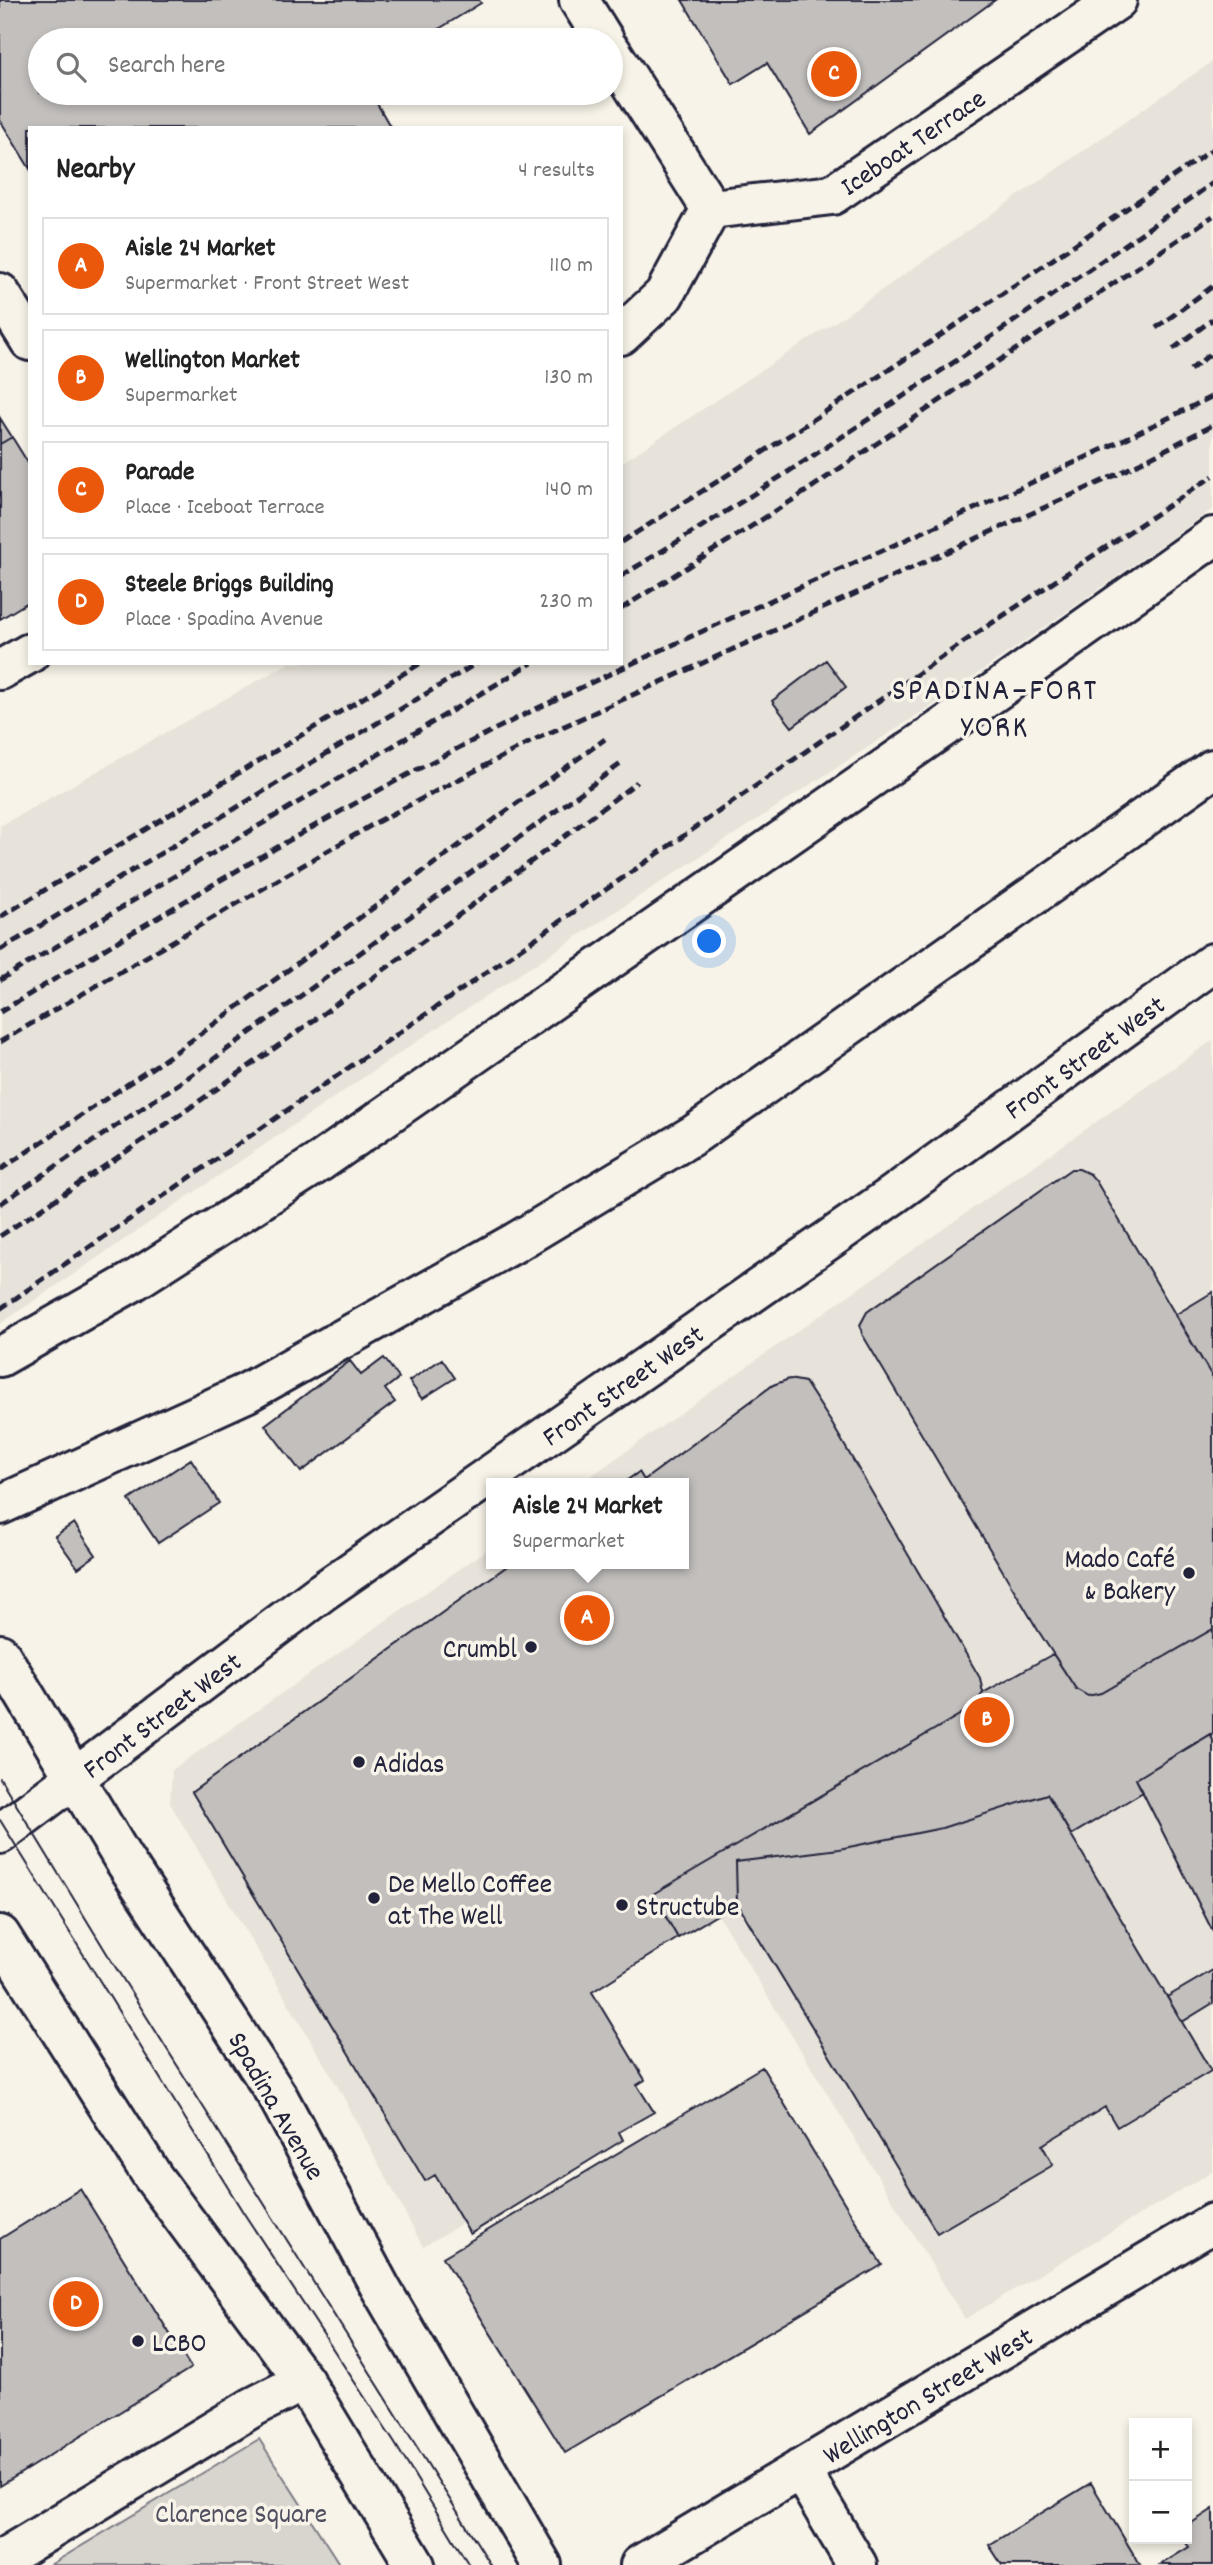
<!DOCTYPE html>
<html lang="en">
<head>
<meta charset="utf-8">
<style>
  :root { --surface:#fff; --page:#f6f6f6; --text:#222; --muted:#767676; --line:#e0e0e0; --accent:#ea580c }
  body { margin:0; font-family:Dekko,sans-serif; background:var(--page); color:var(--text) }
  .controls { position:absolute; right:21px; bottom:21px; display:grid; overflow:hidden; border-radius:0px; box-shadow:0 4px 10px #0003 }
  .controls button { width:63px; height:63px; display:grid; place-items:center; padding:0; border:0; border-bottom:2px solid var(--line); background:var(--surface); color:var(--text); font:35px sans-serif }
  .you { position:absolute; left:710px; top:942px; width:24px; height:24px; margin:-18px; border:5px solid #fff; border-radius:50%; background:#1a73e8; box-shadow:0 0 0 10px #1a73e833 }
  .badge { display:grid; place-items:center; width:46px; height:46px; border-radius:50%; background:var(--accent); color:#fff; font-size:23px; font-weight:700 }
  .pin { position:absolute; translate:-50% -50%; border:4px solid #fff; box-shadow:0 2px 7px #0006 }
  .popup { position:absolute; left:486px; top:1478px; width:203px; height:91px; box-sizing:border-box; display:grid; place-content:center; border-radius:0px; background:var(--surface); filter:drop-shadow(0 2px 5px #0005); font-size:23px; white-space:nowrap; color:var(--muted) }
  .popup b { font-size:26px; color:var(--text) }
  .popup::after { content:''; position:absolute; left:50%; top:100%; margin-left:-14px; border:14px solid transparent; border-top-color:var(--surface) }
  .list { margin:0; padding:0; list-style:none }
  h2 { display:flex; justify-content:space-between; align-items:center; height:91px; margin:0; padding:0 28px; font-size:30px }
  h2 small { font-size:23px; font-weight:400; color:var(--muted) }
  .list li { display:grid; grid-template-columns:46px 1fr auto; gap:21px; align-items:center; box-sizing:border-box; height:98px; margin:0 14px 14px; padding:0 14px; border:2px solid var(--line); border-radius:0px }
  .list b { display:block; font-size:26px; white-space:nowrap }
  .list p { margin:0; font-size:23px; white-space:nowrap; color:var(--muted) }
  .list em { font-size:23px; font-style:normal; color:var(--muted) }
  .icon { flex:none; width:38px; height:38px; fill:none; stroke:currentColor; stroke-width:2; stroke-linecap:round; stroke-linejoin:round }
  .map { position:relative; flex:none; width:1213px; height:2565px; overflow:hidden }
  .search { position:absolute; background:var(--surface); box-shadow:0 4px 10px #0003; left:28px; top:28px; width:595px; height:77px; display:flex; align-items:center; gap:18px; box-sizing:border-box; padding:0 24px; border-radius:38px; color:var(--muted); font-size:26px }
  .panel { position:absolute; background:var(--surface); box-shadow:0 4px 10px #0003; left:28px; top:126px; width:595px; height:539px; border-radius:0px }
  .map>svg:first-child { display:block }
  .built { fill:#e7e3db }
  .green { fill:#d8d5cf; stroke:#7d7c85; stroke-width:2 }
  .building { fill:#c2bfbd; stroke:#22223b; stroke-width:2 }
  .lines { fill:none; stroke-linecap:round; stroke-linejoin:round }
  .minor-casing { stroke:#22223b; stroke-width:44 }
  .major-casing { stroke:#22223b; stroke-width:44 }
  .minor { stroke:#f7f3e8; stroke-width:38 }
  .major { stroke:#f7f3e8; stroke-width:38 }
  .tram { stroke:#22223b; stroke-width:2 }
  .rail { stroke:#22223b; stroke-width:5; stroke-dasharray:10 5; stroke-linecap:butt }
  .poi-dot { fill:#22223b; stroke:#f7f3e8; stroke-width:2.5 }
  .labels { text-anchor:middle; stroke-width:7; stroke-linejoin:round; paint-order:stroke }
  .street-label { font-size:28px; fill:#22223b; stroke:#f7f3e8 }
  .poi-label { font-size:28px; fill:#22223b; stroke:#f7f3e8; text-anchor:start }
  .park-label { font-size:28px; fill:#504f60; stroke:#f7f3e8 }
  .quarter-label { font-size:32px; letter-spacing:2px; fill:#22223b; stroke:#f7f3e8 }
</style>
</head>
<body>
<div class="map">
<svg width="1213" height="2565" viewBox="0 0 1213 2565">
  <rect width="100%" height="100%" fill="#f7f3e8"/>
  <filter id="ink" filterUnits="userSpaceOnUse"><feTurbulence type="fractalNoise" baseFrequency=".0143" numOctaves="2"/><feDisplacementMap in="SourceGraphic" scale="14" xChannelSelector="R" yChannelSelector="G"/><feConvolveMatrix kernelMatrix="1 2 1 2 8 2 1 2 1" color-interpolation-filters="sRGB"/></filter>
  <g filter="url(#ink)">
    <path class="built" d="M1213,61v448l-271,190 -517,337 -425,288v-498l289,-163h332v-200l223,-147z
      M1213,1040v1131l-248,148 -247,-404 -143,88 63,112 -215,132 -85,-160 -168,-284 2,-33 319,-223v17h192v-81h-102z"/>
    <path class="green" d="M259,2439l81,126h-290z"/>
    <path class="building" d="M0,0h479l2,3 -60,37h-381v53h331l20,35h-361v41l-30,-49z
      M682,0h313l-185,134 -43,-71 -34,21z
      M682,0h313l-185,134 -43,-71 -34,21z
      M0,418l12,19 -12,7z
      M12,437l18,29v135l-30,18v-175z
      M826,660l20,27 -54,40 -20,-26z
      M1071,1169h8l11,5 6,7 117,197v251l-112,64 -13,3 -12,-7 -37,-57 -177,-298 -2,-9 7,-13z
      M1213,1292v86l-38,-63z
      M384,1358l15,20 -14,11 10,13 -94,70 -36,-47 85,-64 11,14z
      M442,1359l13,19 -33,21 -13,-18z
      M789,1379l16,3 26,40 149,256 3,15 -10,14 -320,187 25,44 -86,54 53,88 -8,5 17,27 -35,20 4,8 -153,94 -35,-59 -10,6 -233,-389 318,-228h173v-81h-60l16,-11 5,8 129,-95z
      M191,1459l28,44 -61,40 -29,-43z
      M74,1523l22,32 -18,13 -23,-32z
      M1213,1629v104l-77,46 7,13 -72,43 -24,-41 -105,34 -103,21 -103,13 1,41 -59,35 -25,-44 320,-187 10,-14 70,-39 23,35 12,7 13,-3z
      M1210,1734l3,6v192l-77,-153z
      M1047,1794l164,277 -94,56 -12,-20 -63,38 11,20 -116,68 -200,-330 -1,-41 103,-13 103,-21z
      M1213,1970v33l-31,19 -15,-25z
      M762,2067l120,198 -317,188 -122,-196z
      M80,2189l111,179 -191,118v-247z
      M1091,2483l49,82h-138l-13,-20z
      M1213,2509v56h-53l29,-18 -6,-8h4v-13z"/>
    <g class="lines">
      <g class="minor-casing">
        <path id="minor" d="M579,0l25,40
          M611,51l100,158
          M0,293l30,48
          M621,335l43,-40 47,-86 121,-14 285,-195
          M0,670l30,-17
          M0,1357l132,-75 189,-121 682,-475 210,-149
          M0,1505l246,-112 270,-151 179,-108 518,-365
          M800,2469l57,96
          M0,2560l253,-153 51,-26
          M640,2565l573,-342"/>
      </g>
      <g class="major-casing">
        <path id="major" d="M0,1654l122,203 156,240 102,190 162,278
          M0,1834l322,-242 571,-397 320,-232
          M0,1935l153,242 151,204 111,184"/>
      </g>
      <use href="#minor" class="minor"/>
      <use href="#major" class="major"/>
      <path class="tram" d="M0,1778l111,182 380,605
        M0,1820l243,392 151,230 75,123"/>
      <path class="rail" d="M1156,328l57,-42
        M1173,349l40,-30
        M1190,370l23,-18
        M621,542c202,-125 397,-258 592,-393
        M621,576c203,-122 398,-257 592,-393
        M621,609l178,-113 414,-280
        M0,917l421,-254
        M0,950l477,-287
        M0,980l532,-317
        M0,1012c176,-106 351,-213 536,-303 224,-108 454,-202 677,-313
        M0,1042l377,-220 161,-84 580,-264 95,-49
        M0,1170l177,-119 428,-312
        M0,1204l193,-130 429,-311
        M0,1236c218,-143 429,-297 637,-454
        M0,1309l968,-670 245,-163"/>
    </g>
  </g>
  <g class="poi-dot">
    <circle cx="1189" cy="1573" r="7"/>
    <circle cx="531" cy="1647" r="7"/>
    <circle cx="359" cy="1762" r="7"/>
    <circle cx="374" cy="1898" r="7"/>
    <circle cx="622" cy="1905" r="7"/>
    <circle cx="138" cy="2341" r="7"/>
  </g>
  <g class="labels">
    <g class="street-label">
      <text transform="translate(912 141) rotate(-34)" y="10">Iceboat Terrace</text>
      <text transform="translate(1084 1056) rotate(-36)" y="10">Front Street West</text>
      <text transform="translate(622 1384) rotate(-35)" y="10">Front Street West</text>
      <text transform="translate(161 1714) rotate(-37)" y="10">Front Street West</text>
      <text transform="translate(278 2105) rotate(60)" y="10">Spadina Avenue</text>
      <text transform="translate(927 2394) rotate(-31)" y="10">Wellington Street West</text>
    </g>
    <g class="poi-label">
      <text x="1175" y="1567" text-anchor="end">Mado Café<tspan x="1175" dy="32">&amp; Bakery</tspan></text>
      <text x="517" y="1657" text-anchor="end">Crumbl</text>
      <text x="373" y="1772">Adidas</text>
      <text x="388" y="1892">De Mello Coffee<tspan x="388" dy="32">at The Well</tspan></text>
      <text x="636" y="1915">Structube</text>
      <text x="152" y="2351">LCBO</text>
    </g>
    <g class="park-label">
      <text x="241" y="2522">Clarence Square</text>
    </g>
    <g class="quarter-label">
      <text x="995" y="699">SPADINA–FORT<tspan x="995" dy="37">YORK</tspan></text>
    </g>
  </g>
</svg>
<div class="controls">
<button>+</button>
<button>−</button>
</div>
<div class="you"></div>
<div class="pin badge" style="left:587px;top:1618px">A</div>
<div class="popup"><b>Aisle 24 Market</b>Supermarket</div>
<div class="pin badge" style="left:987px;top:1720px">B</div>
<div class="pin badge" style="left:834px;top:74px">C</div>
<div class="pin badge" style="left:76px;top:2304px">D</div>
<div class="search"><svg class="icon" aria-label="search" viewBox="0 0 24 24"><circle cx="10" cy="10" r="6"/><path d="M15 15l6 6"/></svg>Search here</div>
<section class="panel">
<h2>Nearby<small>4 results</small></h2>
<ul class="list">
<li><span class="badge">A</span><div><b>Aisle 24 Market</b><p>Supermarket · Front Street West</p></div><em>110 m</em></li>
<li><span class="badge">B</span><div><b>Wellington Market</b><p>Supermarket</p></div><em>130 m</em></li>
<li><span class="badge">C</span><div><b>Parade</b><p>Place · Iceboat Terrace</p></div><em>140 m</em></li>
<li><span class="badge">D</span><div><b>Steele Briggs Building</b><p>Place · Spadina Avenue</p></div><em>230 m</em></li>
</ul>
</section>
</div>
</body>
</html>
